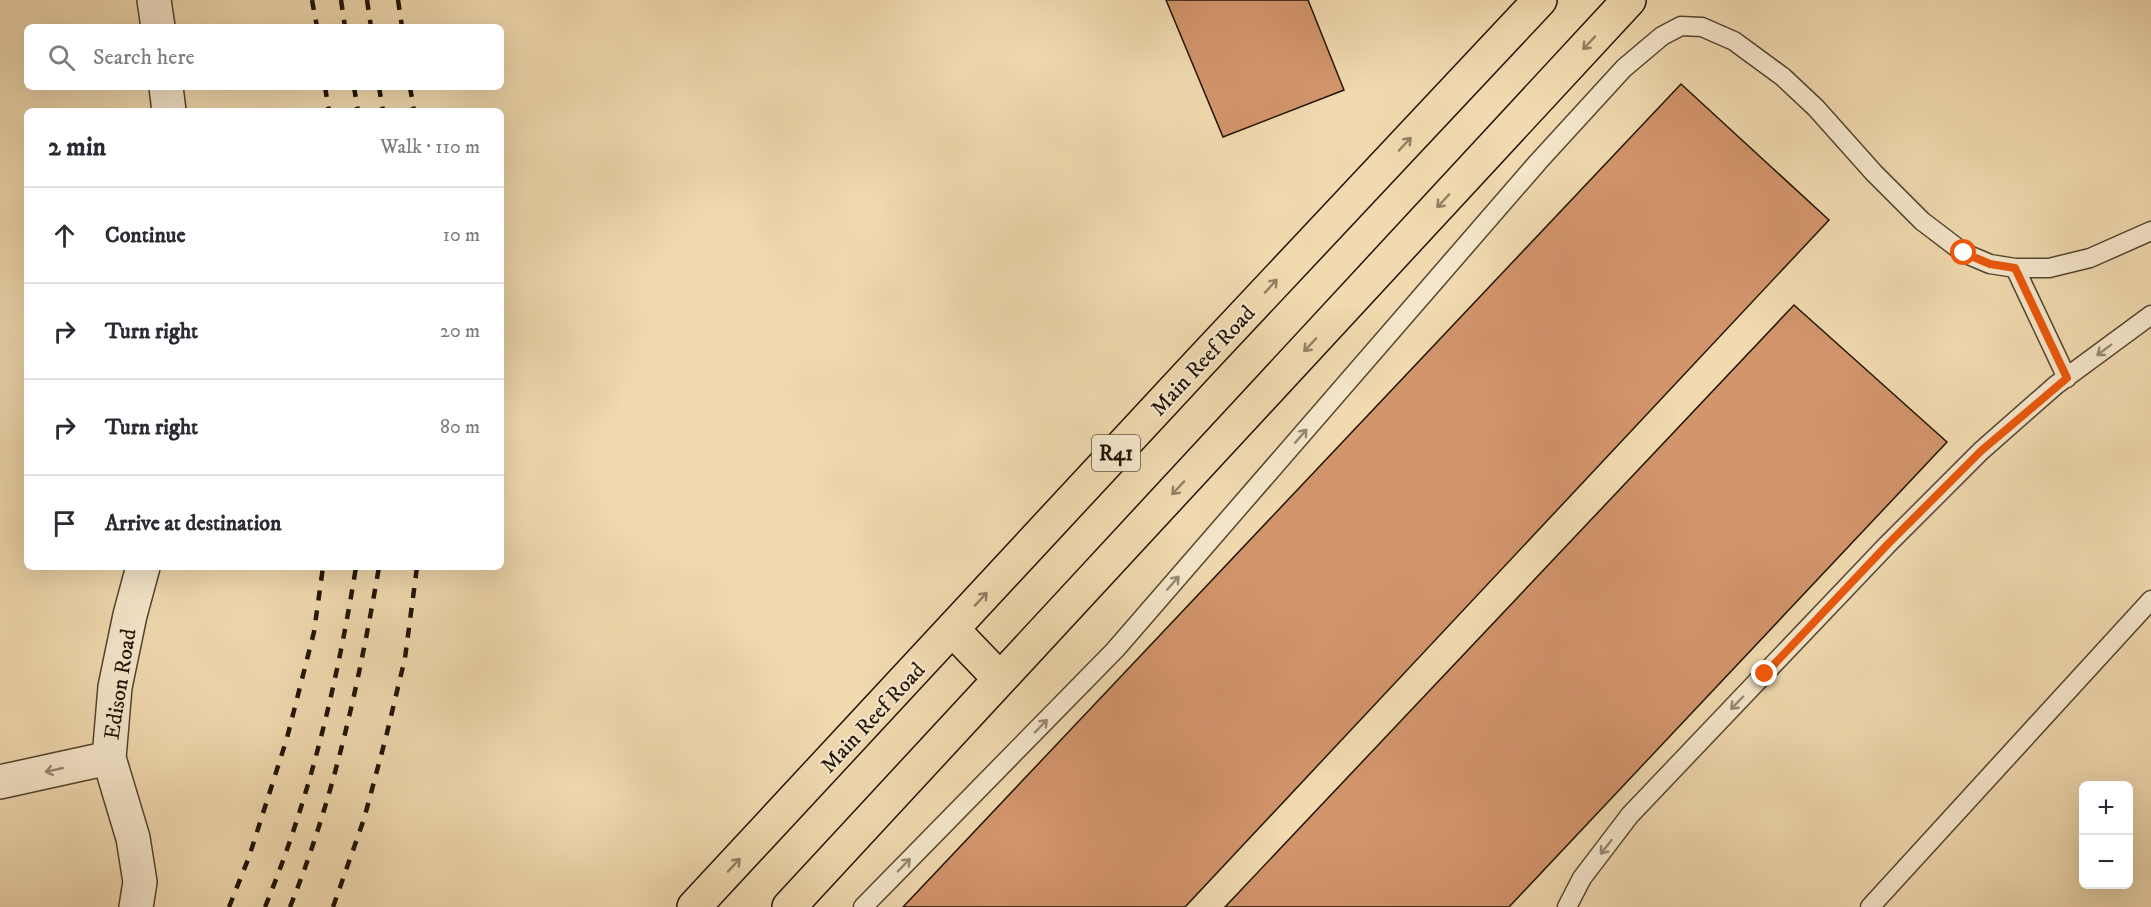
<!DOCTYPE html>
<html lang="en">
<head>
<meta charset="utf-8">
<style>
  :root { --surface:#fff; --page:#f2f2f3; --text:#2b2b33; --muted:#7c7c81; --line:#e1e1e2 }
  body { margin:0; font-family:"IM FELL DW Pica",serif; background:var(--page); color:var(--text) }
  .controls { position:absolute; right:18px; bottom:18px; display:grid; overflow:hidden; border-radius:9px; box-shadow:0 6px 24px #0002 }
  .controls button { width:54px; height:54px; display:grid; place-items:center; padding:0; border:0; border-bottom:2px solid var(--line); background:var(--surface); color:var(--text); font:30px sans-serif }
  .stop { position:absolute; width:18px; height:18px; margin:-14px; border:4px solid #ea580c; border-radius:50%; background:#fff }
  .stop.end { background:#ea580c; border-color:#fff; box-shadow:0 2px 6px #0008 }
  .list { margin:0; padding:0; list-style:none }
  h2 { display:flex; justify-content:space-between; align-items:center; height:78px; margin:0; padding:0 24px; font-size:26px }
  h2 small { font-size:20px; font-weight:400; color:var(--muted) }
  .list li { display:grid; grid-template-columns:39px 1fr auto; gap:18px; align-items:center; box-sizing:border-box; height:96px; padding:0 24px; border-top:2px solid var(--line) }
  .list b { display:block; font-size:22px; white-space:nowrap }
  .list em { font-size:20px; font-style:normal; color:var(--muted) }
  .icon { flex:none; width:33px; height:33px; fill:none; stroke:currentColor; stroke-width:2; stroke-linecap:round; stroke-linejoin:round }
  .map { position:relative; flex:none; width:2151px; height:907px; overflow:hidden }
  .search { position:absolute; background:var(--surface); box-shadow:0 6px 24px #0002; left:24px; top:24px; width:480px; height:66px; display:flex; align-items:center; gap:15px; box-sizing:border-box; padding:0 21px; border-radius:9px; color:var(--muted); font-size:22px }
  .panel { position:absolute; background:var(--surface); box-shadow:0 6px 24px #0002; left:24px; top:108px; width:480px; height:462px; border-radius:9px }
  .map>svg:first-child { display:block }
  .building { fill:#d3956c; stroke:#201307; stroke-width:1.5 }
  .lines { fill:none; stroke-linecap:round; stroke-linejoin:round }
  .lane-casing { stroke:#544531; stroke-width:21 }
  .street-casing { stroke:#544531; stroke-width:36 }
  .primary-casing { stroke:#201307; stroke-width:36 }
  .lane { stroke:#f6e7cc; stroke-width:18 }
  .street { stroke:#f6e7cc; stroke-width:33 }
  .primary { stroke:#f1dab0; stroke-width:33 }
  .rail { stroke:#201307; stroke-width:4.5; stroke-dasharray:10 10; stroke-linecap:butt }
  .oneway { stroke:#938064 }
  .oneway2 { stroke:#968873 }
  .route { stroke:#ea580c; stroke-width:8 }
  .labels { text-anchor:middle; stroke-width:4.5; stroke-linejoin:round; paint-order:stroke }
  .shield { fill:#f6e7cc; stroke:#605342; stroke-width:1.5 }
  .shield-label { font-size:21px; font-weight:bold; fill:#201307 }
  .street-label { font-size:22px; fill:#201307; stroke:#f6e7cc }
</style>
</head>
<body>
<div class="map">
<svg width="2151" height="907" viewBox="0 0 2151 907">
  <rect width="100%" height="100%" fill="#f1dab0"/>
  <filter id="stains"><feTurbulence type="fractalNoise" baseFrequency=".00333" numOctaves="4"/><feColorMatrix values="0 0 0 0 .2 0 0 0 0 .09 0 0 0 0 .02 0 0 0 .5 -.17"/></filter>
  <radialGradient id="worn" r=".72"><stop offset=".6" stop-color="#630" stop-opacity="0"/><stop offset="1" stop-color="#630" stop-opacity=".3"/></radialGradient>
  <path class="building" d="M1166,0h142l36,90 -121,47z
    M1681,84l148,136 -644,687h-282z
    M1794,305l153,137 -438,465h-284z"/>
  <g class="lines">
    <g class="lane-casing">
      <path id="lane" d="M2015,268l52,110
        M863,907l252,-257 423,-488 86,-94 38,-32 19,-10 21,1 32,14 49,36 33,31 58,65 48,48 42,32 26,11 25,4h34l41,-10 61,-27
        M1567,907l15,-29 48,-63 257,-270 94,-94 75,-66 95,-70
        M1870,907l281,-307"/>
    </g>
    <g class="street-casing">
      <path id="street" d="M154,0l4,27
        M166,87l3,24
        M0,782l109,-24
        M136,907l4,-25 -7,-44 -24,-80 6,-71 15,-72 13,-48"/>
    </g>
    <g class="primary-casing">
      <path id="primary" d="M953,630l47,49
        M694,907l508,-547 338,-360
        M789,907l840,-907"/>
    </g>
    <use href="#lane" class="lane"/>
    <use href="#street" class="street"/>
    <use href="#primary" class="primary"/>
    <path class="rail" d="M312,0l5,27
      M341,0l4,27
      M367,0l4,27
      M398,0l4,27
      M325,87l4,24
      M354,87l4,24
      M379,87l4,24
      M410,87l4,24
      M229,907l20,-50 38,-119 27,-106 9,-65
      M265,907c45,-109 72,-223 91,-340
      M290,907c44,-109 69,-224 89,-340
      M333,907l31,-88 22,-82 19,-79 12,-91"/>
  </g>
  <defs><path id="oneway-shaft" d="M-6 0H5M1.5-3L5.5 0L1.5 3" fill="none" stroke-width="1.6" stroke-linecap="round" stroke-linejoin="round" transform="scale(1.5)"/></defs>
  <g class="oneway">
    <use href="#oneway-shaft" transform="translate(1589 43) rotate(133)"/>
    <use href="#oneway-shaft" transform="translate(1405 144) rotate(-47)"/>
    <use href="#oneway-shaft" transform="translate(1443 201) rotate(133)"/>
    <use href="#oneway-shaft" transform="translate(1271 286) rotate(-47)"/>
    <use href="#oneway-shaft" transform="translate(1310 345) rotate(133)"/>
    <use href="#oneway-shaft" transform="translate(1178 488) rotate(133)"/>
    <use href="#oneway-shaft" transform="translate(981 599) rotate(-47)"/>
    <use href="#oneway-shaft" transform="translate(734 865) rotate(-47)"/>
  </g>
  <g class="oneway2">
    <use href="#oneway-shaft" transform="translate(2104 350) rotate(143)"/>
    <use href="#oneway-shaft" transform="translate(1301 436) rotate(-49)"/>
    <use href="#oneway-shaft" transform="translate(1173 583) rotate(-49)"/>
    <use href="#oneway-shaft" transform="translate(1737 703) rotate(134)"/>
    <use href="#oneway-shaft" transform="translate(1041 726) rotate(-46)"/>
    <use href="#oneway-shaft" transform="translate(54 770) rotate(167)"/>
    <use href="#oneway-shaft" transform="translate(1606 847) rotate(128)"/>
    <use href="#oneway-shaft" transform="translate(904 865) rotate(-46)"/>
  </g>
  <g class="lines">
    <path class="route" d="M1765,674l122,-129 94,-94 86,-73 -52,-110 -25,-4 -26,-11"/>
  </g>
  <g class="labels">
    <rect class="shield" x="1092" y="435" width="48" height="36" rx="4.5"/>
    <g class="shield-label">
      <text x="1116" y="460">R41</text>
    </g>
    <g class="street-label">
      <text transform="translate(1202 360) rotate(-47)" y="8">Main Reef Road</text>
      <text transform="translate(119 684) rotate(-81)" y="8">Edison Road</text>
      <text transform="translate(872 717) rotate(-47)" y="8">Main Reef Road</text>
    </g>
  </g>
  <rect width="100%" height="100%" filter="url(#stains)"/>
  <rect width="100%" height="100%" fill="url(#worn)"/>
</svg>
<div class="controls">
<button>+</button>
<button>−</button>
</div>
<div class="stop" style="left:1964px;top:253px"></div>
<div class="stop end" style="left:1765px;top:674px"></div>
<div class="search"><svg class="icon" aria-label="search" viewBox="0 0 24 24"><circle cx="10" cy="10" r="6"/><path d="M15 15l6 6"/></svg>Search here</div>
<section class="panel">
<h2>2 min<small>Walk · 110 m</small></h2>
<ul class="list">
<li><svg class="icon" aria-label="ahead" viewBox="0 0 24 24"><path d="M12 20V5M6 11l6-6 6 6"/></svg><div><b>Continue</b></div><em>10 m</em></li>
<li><svg class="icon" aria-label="right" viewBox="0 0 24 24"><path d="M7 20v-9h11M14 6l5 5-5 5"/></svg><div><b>Turn right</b></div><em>20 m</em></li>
<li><svg class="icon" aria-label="right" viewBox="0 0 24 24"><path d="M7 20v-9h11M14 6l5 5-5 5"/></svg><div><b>Turn right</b></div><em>80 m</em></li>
<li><svg class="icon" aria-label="arrive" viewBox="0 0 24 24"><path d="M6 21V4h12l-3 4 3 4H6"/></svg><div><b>Arrive at destination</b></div></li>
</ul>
</section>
</div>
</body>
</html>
